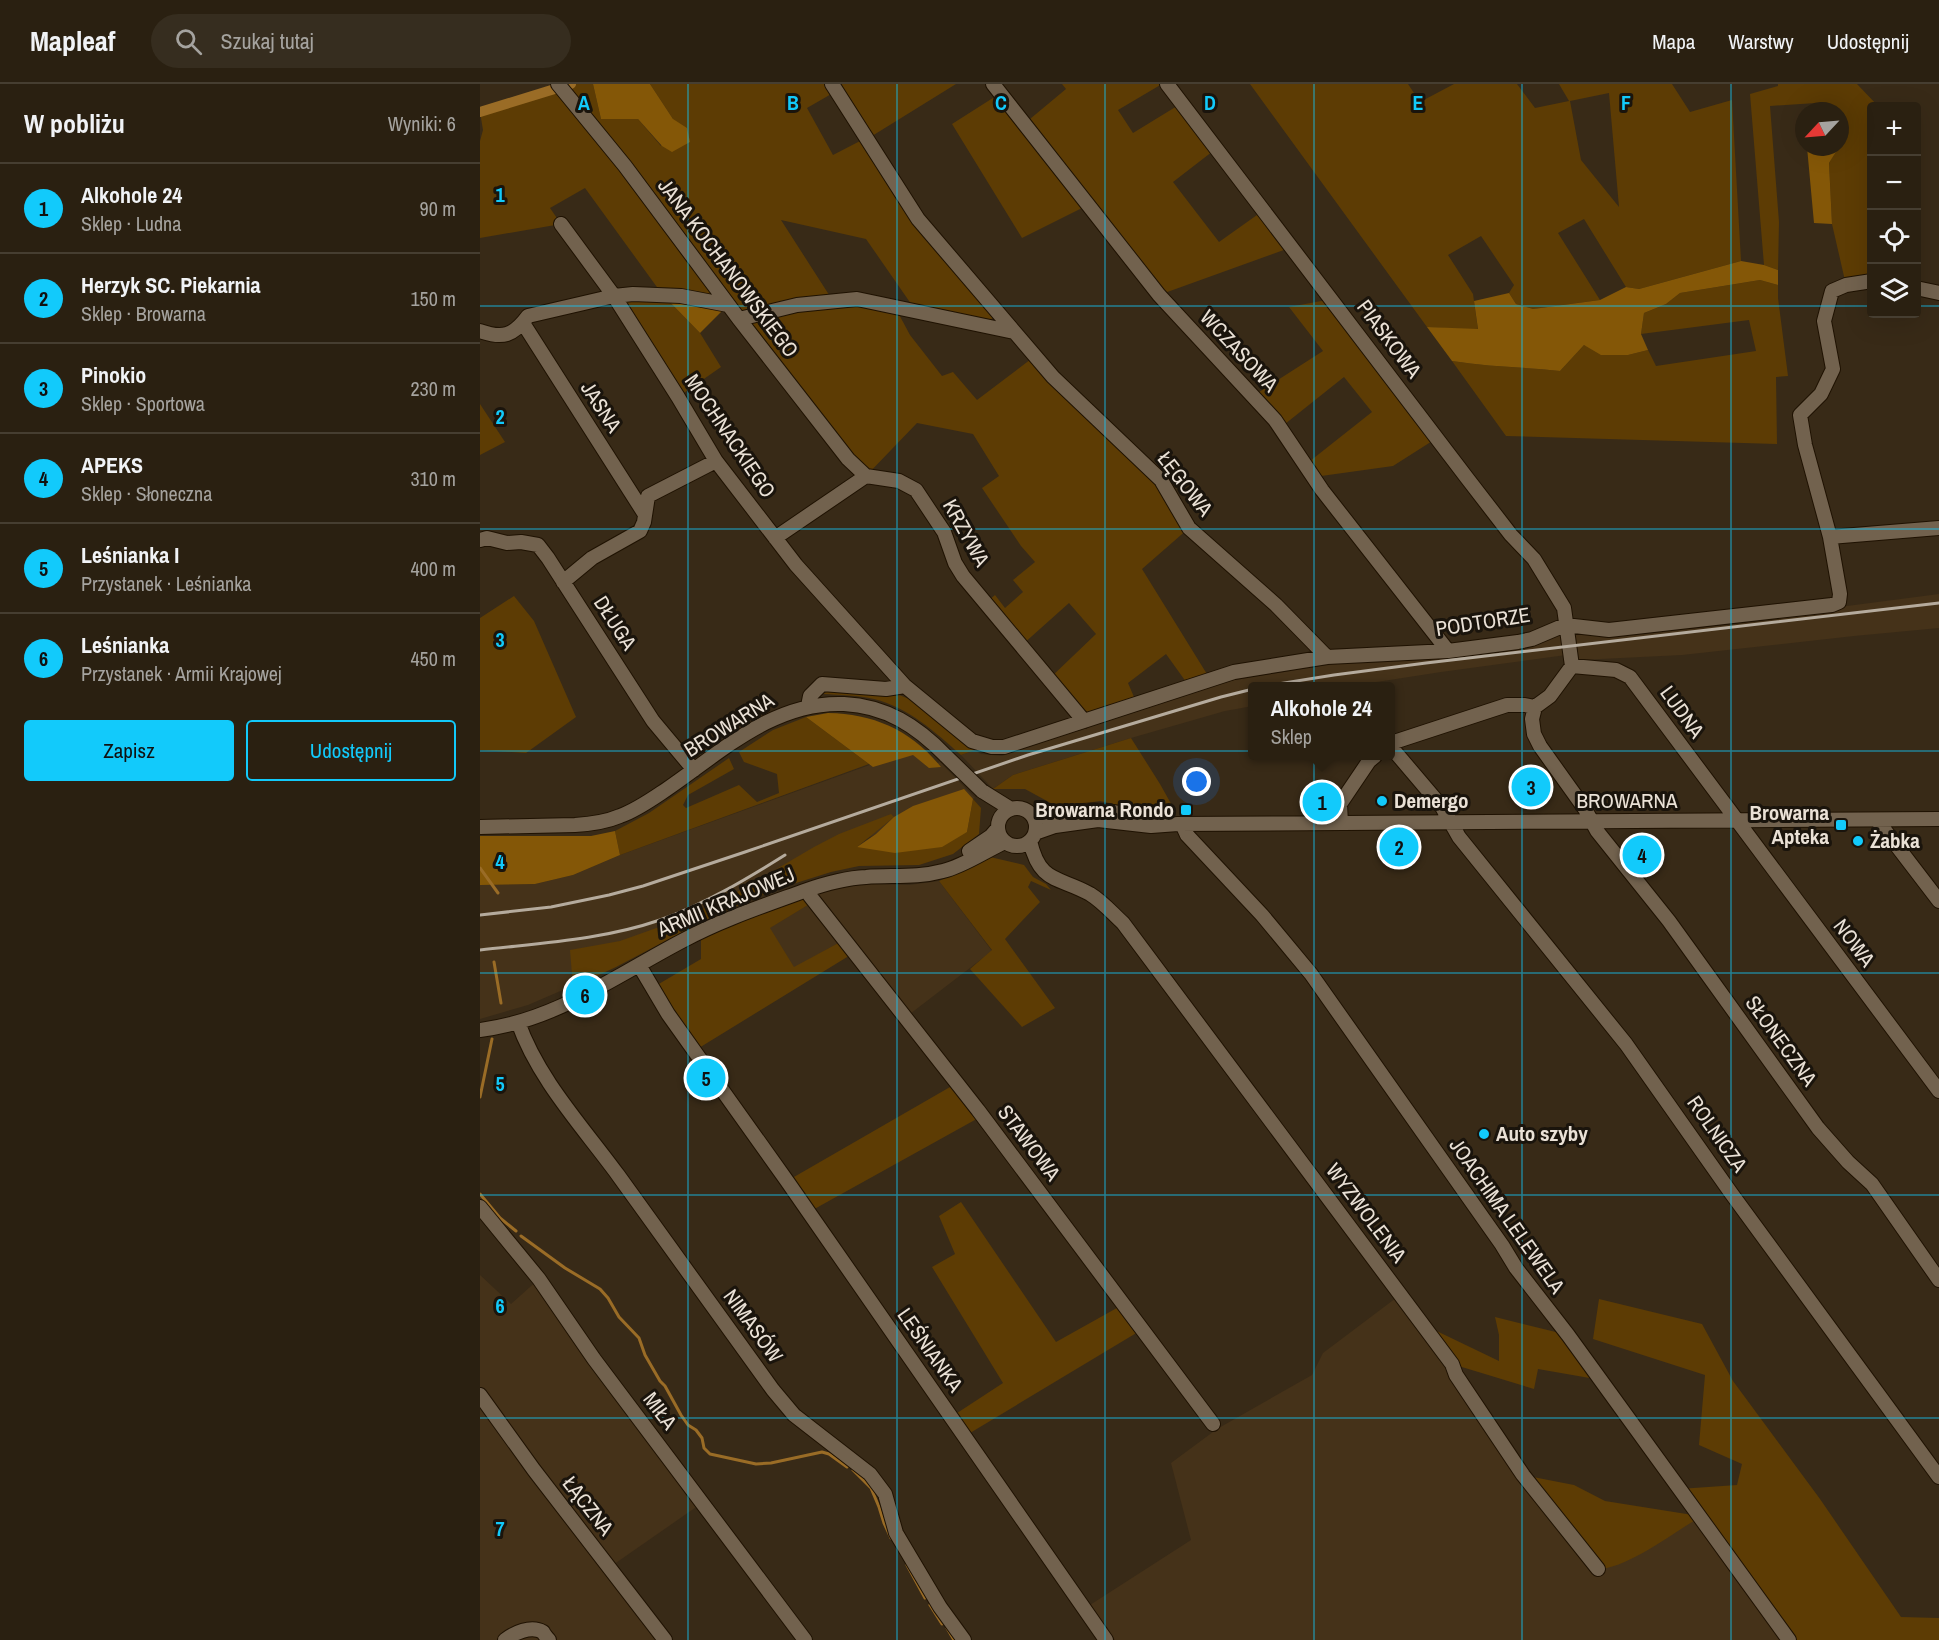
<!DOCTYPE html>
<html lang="pl">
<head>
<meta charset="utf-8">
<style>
  :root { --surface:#2a2011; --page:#362d1f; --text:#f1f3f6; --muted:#a5a39f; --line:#463e31; --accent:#12cafb }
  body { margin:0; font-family:"Archivo Narrow",sans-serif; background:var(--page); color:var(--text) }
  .controls { position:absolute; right:18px; top:18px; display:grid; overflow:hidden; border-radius:6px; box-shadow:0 6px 24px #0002 }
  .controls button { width:54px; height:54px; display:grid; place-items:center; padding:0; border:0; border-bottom:2px solid var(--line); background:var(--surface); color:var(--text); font:30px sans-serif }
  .compass { position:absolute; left:1315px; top:18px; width:54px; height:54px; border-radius:50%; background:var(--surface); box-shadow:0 6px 24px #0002; rotate:244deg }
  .you { position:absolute; left:717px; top:698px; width:21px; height:21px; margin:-15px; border:4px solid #fff; border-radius:50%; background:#1a73e8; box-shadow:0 0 0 9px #1a73e833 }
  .badge { display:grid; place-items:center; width:39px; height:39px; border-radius:50%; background:var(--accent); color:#111; font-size:20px; font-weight:700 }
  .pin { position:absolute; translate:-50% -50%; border:3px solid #fff; box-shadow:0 2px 6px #0006 }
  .popup { position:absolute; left:768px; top:598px; width:147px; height:78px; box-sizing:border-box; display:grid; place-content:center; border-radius:6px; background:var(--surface); filter:drop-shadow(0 2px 4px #0005); font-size:20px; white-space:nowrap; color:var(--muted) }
  .popup b { font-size:22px; color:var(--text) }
  .popup::after { content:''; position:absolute; left:50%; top:100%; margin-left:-12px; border:12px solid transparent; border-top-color:var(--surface) }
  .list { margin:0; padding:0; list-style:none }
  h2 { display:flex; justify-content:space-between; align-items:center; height:78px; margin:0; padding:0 24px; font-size:26px }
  h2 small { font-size:20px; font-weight:400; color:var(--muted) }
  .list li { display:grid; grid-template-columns:39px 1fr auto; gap:18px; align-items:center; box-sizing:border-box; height:90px; padding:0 24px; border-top:2px solid var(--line) }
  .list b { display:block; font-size:22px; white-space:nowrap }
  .list p { margin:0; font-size:20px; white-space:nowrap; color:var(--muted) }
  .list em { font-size:20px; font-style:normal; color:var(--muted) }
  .actions { display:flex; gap:12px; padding:18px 24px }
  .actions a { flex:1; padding:14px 0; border:2px solid var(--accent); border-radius:6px; text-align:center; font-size:21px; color:var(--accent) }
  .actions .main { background:var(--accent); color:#111 }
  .icon { flex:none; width:33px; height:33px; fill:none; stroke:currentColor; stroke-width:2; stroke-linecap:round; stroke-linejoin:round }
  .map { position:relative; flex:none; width:1459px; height:1556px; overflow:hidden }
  header { display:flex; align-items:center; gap:36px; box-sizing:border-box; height:84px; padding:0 30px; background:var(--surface); border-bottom:2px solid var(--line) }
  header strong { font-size:28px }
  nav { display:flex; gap:33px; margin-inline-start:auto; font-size:21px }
  .search { width:420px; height:54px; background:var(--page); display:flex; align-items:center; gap:15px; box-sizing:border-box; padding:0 21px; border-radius:33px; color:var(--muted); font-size:22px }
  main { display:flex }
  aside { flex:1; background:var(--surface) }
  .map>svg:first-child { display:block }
  .built { fill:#453219 }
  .green { fill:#5d3c04; fill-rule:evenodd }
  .forest { fill:#845707 }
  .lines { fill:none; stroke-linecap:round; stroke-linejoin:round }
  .stream { stroke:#9a6c26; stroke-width:3 }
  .canal { stroke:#9a6c26; stroke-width:10 }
  .minor-casing { stroke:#1f1202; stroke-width:16 }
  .minor { stroke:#72624e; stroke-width:14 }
  .rail { stroke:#b5ab9d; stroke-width:3 }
  .minor-bridge-casing { stroke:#1f1202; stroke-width:16; stroke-linecap:butt }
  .minor-bridge { stroke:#72624e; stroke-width:14 }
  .grid { fill:none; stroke:#12cafb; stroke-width:1.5; stroke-opacity:0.55 }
  .poi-dot { fill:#12cafb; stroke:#1a140c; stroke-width:2 }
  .labels { text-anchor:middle; stroke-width:6; stroke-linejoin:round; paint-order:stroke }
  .street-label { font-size:21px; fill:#eae1d6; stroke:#1a140c }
  .poi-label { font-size:21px; font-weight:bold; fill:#eae1d6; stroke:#1a140c; text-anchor:start }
  .grid-label { font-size:20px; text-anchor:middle; font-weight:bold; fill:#12cafb; stroke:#1a140c; stroke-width:6; stroke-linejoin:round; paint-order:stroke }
</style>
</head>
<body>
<header>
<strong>Mapleaf</strong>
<div class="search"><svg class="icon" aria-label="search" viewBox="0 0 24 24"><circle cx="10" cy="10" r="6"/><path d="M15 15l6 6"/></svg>Szukaj tutaj</div>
<nav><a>Mapa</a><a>Warstwy</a><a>Udostępnij</a></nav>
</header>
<main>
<aside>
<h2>W pobliżu<small>Wyniki: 6</small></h2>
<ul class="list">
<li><span class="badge">1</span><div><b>Alkohole 24</b><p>Sklep · Ludna</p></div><em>90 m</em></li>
<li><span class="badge">2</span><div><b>Herzyk SC. Piekarnia</b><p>Sklep · Browarna</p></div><em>150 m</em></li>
<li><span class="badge">3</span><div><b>Pinokio</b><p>Sklep · Sportowa</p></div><em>230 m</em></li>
<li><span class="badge">4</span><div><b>APEKS</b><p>Sklep · Słoneczna</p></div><em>310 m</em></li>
<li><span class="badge">5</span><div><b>Leśnianka I</b><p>Przystanek · Leśnianka</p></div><em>400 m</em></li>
<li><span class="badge">6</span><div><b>Leśnianka</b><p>Przystanek · Armii Krajowej</p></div><em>450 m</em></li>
</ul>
<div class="actions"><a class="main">Zapisz</a><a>Udostępnij</a></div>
</aside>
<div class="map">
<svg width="1459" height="1556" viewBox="0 0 1459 1556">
  <rect width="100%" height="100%" fill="#382a17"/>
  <path class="built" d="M1459,510v34l-85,8 -172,19 -102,5 -14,-5 -125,17 -90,14h-98v20l-28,5 -94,27 -118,37 -20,14 -32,-34 14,-5 6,4 21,2 214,-73 116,-19 118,-9 113,-23 15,-1 38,5z
    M434,665l16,17 10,-4 35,36 -127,47 -269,138 -51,22 -48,14v-134l55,-1 38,-9 47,-20z
    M459,797l53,70 -86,66 -96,-121 18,-7 39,-5 42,1z
    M333,818l29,39 -48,27 -25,-40z
    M0,1191l31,29 28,-25 163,224 -92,64 58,73h-188z
    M920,1211l198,274 102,-53 89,124h-674l-25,-35 101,-65 -20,-77 46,-34 95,-54 11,-22z"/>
  <path class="green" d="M91,0h22l8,35h37l23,27 12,-27 -23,-35h179l4,9 -26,15 26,47 29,-15 137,174 -17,11 -66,-14 -50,-72 -85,-19 52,81 62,6 15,28 32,41 11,-4 24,28 58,-44 126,124 28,48 -47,41 68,110 -21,7 -23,-32 -38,29 9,21 -53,17 -35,-42 47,-45 -27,-31 -47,42 -35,-43 8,-7 10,13 18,-16 -10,-12 22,-18 -14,-16 -39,-58 17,-12 -26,-42 -56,-11 -51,53 -138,-171 -65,-10 37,38 21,34 -43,30 -67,-100 51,-3 -77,-106 -35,20 11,16 -81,14v-97l3,-11 -3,-18z
    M352,0h124l-84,52z
    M582,0h100l-44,26 15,23 49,-30 35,45 -44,34 46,60 45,-32 28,37 -133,48 -71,-90 -66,33 -70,-114 44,-28 28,28 42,-35z
    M770,0h158l12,18 34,-18h63l18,24 34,-7 -10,-17h113l18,28 42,-12 9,161 -102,28 -13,-2 -42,-68 -26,14 42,67 -67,9 -17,-5 -7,-11 5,-8 -33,-49 -33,19 25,39 5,36 -51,-3zM1129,9l10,114 -38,-47 -11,-59z
    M1298,0h79l21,22h-6l-1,175 -25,4 -14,-61 -3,-61 13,-22 -2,-4v-26h-23l-1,-8 -46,3 9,116 -1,48 -14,-5 -14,-171 28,-8z
    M1280,196l18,5v13l10,78 -12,1 1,67 -271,-8 -54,-75c36,6 72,6 108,10l24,-26 44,10 20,-5 8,16 100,-15 -7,-31 -108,14 3,-21 22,-9 14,-11z
    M852,215l105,139 -44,28 -79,11 -9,-12 67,-53 -28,-35 -64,51 -27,-32 70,-45 -34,-44z
    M0,320l25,38 -25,13z
    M34,512l20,25 42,96 -50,36 -46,-3v-132z
    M350,606l58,2 11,3 13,5 55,42 8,8 -14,5c-26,-23 -52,-47 -87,-56 -16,-4 -34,-4 -51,-5z
    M326,633l63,47 -249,91 -5,-24 34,-18 80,-55 5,11 -46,26 -5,10 3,3 53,-23 18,17 22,-9 -2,-19 -33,-12 -5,-10 34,-22z
    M651,654l29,46 14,25h-38l-36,-8 -42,6 -33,-18h-32l20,-14z
    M493,715l8,9 -2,26 -26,20 -34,11 -60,1 -28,6 -54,17 -70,30 -91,48 -43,20 -3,-37 50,-9 56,-20 49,-22 89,-52 25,-13 52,-20 3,3 -37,30 110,-15z
    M510,773l34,8 9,12 13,7 5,6 -20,-9 -3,6 12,15 -35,37 50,69 -33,19 -52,-58 22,-19 -53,-69z
    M328,806l5,12 -43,26 24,39 48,-26 10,13 -158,97 -42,-63 49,-29v-28z
    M477,999l25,33 -173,96 -22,-31z
    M481,1118l95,140 68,-38 19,25 -178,107 -14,-19 52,-34 -71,-116 23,-13 -16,-38z
    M1119,1215l103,25 31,57 87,118 81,118 38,1v22h-150l-89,-123c-25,15 -74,52 -102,52l-75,-94 51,10 31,16 94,15 -20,-27 58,-4 5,-21 -43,-19 6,-70 -112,-36z
    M1015,1233l73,18 33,45 -63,-11 -4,20 -82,-25 -30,-40 77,37v-26z"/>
  <path class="forest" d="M113,0h57l23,35 14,9 3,14 -18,10 -10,-6 -24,-27h-37z
    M1327,63h32l-10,16 3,61 -18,-1z
    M1261,177l23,4 14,5v15l-18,-5 -80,13 -14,11 -22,9 -3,21 7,16 -20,5h-27l-17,-10 -24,26c-36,-4 -72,-4 -108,-10l-25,-34 51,2 -4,-28 35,-8 7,11 17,5 67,-9 26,-13 13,2z
    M182,210l66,11 -28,28z
    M348,629c46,1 83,17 113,54l-12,1 -16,-13 -40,12 -67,-50z
    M484,705l9,10 -6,33 -25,15 -47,6 -38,-6 19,-13 18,-17 19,-11z
    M135,747l5,24 -47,20 -38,9 -55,1v-49h111z"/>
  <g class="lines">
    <path class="stream" d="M0,784l18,25
      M14,878l7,41
      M0,1013l12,-58
      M0,1110l20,24 16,13
      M41,1152l44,32 35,21 8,9 11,19 20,21 6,17 15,26 5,5 16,29 7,10 8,5 6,8 2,10 6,6 46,10 15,-1 51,-11 7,2 18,13
      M373,1386l18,18 8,19 5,16 7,15
      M427,1481l18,33
      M450,1521l12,19
      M467,1544l7,12"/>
    <path class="canal" d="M0,28l91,-28"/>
    <g class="minor-casing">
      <path id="minor" d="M78,0l67,82 114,153 109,140 18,17
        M352,0l86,135 135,158 108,103 28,48 87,77 51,52
        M513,0l166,211 116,125 47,70 126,161
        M687,0l300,394 44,57 23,24 30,49 8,58 -22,30 -15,11 -10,-2h-18l-116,38
        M81,140l53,72 64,101 38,64 80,104 109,121
        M1436,204l23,5
        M259,235l58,-14 60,-6 157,33
        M43,239l121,190
        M0,247c23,8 33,5 48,-15l86,-20 19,-2 48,2 47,9
        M1350,453l109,-9
        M295,454l91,-62 33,5 17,9 28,42 11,31 8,13 121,145
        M0,456l7,-2 20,5 14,-1 17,3 10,13 105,163 41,49
        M83,498l29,-24 48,-27 4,-9 4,-26 68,-35
        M1092,582l44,4 14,7 309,414
        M328,622l2,-10 12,-12 64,5 19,-3 67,55 20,6h12l230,-75 93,-15 121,-6 70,-9 14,-3 33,-14 44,5 223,-25 7,-3 1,-8 -10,-57 -25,-92 -5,-30 21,-21 12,-25 -9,-48 8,-30 14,-6 26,-4
        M1055,623l-3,12 2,15 6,12 45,63 12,22 72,90 149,207 30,34 24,22 67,96
        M911,663l51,60 17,30 167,207 105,149 208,284
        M502,707l29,18
        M518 743a19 19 0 1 1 38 0a19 19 0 1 1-38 0Z
        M551,730c18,5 33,-1 52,-3 19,-2 37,1 56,7
        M1397,736l62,81
        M861,739l-1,-19 29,-43 6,-5
        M702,740l5,11 75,80 49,59 191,271 14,23 52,67 221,305
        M0,743l95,-2c16,-1 31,-3 45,-9 17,-6 32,-17 47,-27 54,-37 107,-88 177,-85 42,2 73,22 102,52
        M555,749l20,-7 43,-6 53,6 27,-2 761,-5
        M550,757c10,43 28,35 60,53 13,8 22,19 33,29l329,441 4,11 67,100 75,94
        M489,767l22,-15 6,-7
        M328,806l2,6 168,214 235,314
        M159,881l29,49 119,167 319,459
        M38,938c20,57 64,104 100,153 52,71 103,143 155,215l21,25 76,59 15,20 11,39 44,74 24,33
        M0,946c75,-9 137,-55 202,-89 39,-21 81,-35 122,-50 20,-7 41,-13 62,-14 26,-2 51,1 77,-6 21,-5 42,-20 62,-29
        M0,1123l59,72 55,80 211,281
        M0,1311l54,75 131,170
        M25,1556c9,-7 26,-15 38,-8 0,1 5,7 6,8"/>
    </g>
    <use href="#minor" class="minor"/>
    <path class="rail" d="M785,602l69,-11 92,-12 513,-60
      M0,831l71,-8 58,-12 34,-9 102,-34 283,-97 193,-58 32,-8
      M0,866c60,-7 122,-10 180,-30 45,-16 85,-40 125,-65"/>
    <g class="minor-bridge-casing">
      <path id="minor-bridge" d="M466,672l36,35"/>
    </g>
    <use href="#minor-bridge" class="minor-bridge"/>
  </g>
  <path class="grid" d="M208,0v1556M417,0v1556M625,0v1556M834,0v1556M1042,0v1556M1251,0v1556M0,222h1392M1436,222h23M0,445h1459M0,667h1459M0,889h1459M0,1111h1459M0,1334h1459"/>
  <g class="poi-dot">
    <circle cx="902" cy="717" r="6"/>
    <rect x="700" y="720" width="12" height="12" rx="3"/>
    <rect x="1355" y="735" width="12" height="12" rx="3"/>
    <circle cx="1378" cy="757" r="6"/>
    <circle cx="1004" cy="1050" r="6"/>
  </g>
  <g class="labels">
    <g class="street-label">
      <text transform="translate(248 184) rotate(53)" y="7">JANA KOCHANOWSKIEGO</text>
      <text transform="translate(909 255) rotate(53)" y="7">PIASKOWA</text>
      <text transform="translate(759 267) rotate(47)" y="7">WCZASOWA</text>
      <text transform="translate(121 323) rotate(57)" y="7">JASNA</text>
      <text transform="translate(250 352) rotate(56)" y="7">MOCHNACKIEGO</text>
      <text transform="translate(705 400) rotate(52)" y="7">ŁĘGOWA</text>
      <text transform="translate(486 449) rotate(61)" y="7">KRZYWA</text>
      <text transform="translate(1003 538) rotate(-9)" y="7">PODTORZE</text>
      <text transform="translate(135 539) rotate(57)" y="7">DŁUGA</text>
      <text transform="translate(1202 628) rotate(54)" y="7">LUDNA</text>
      <text transform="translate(249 641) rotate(-32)" y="7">BROWARNA</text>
      <text x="1147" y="724">BROWARNA</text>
      <text transform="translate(246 818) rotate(-23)" y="7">ARMII KRAJOWEJ</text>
      <text transform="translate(1374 859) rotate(53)" y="7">NOWA</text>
      <text transform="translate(1301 957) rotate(54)" y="7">SŁONECZNA</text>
      <text transform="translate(1237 1050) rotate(55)" y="7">ROLNICZA</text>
      <text transform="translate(549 1059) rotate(53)" y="7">STAWOWA</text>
      <text transform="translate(886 1129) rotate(53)" y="7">WYZWOLENIA</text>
      <text transform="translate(1027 1132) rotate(55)" y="7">JOACHIMA LELEWELA</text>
      <text transform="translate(273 1242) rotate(54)" y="7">NIMASÓW</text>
      <text transform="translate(450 1266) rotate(55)" y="7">LEŚNIANKA</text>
      <text transform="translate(180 1327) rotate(53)" y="7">MIŁA</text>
      <text transform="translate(108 1422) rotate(52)" y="7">ŁĄCZNA</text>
    </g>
    <g class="poi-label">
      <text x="914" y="724">Demergo</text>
      <text x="694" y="733" text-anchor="end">Browarna Rondo</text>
      <text x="1349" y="736" text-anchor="end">Browarna<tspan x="1349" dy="24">Apteka</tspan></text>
      <text x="1390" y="764">Żabka</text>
      <text x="1016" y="1057">Auto szyby</text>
    </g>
  </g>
  <g class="grid-label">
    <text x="104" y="26">A</text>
    <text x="313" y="26">B</text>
    <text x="521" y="26">C</text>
    <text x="730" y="26">D</text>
    <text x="938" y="26">E</text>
    <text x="1146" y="26">F</text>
    <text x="20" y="118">1</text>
    <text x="20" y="340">2</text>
    <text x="20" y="563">3</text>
    <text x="20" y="785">4</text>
    <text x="20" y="1007">5</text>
    <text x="20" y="1229">6</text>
    <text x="20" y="1452">7</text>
  </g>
</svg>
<div class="controls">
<button>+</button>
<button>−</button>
<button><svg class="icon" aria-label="locate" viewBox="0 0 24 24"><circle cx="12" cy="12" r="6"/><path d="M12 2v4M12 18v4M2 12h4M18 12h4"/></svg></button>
<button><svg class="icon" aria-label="layers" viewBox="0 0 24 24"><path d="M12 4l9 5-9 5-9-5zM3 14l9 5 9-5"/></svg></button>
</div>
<svg class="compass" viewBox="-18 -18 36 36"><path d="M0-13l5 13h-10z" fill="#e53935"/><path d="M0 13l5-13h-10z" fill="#a5a39f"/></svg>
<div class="you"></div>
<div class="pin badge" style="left:842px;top:718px">1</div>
<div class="popup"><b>Alkohole 24</b>Sklep</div>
<div class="pin badge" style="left:919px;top:763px">2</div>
<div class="pin badge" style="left:1051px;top:703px">3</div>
<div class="pin badge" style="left:1162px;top:771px">4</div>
<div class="pin badge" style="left:226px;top:994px">5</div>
<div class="pin badge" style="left:105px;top:911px">6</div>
</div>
</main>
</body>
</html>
